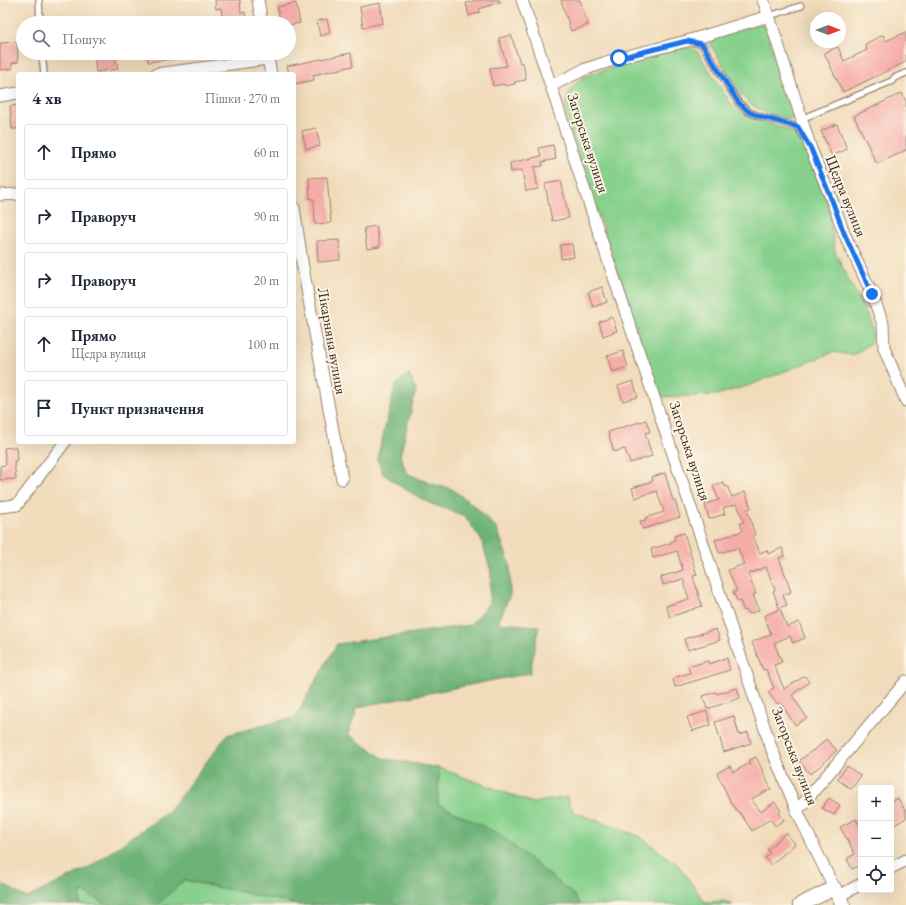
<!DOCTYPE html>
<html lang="uk">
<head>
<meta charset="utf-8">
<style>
  :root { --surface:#fff; --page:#f6f6f7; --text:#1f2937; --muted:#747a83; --line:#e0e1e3 }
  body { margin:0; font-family:"EB Garamond",serif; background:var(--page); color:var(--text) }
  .controls { position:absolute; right:12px; bottom:12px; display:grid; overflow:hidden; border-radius:4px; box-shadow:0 4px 16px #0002 }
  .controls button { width:36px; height:36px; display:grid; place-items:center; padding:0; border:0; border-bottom:1px solid var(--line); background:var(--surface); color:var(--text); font:20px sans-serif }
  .compass { position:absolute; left:810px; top:12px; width:36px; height:36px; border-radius:50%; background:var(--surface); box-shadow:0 4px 16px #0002; rotate:90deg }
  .stop { position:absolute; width:12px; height:12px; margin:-9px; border:3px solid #1a73e8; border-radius:50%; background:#fff }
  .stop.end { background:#1a73e8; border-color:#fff; box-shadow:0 1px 4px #0008 }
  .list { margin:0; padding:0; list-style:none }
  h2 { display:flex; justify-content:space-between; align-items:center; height:52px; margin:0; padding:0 16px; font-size:17px }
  h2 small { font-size:13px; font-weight:400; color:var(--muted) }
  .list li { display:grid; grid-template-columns:26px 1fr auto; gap:12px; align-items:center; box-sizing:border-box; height:56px; margin:0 8px 8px; padding:0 8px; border:1px solid var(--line); border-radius:4px }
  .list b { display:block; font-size:15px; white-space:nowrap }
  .list p { margin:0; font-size:13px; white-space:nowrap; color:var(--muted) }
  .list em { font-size:13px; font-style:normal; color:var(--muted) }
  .icon { flex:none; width:22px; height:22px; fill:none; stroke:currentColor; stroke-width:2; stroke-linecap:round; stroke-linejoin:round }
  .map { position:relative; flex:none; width:906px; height:905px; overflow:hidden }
  .search { position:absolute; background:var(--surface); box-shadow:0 4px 16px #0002; left:16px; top:16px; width:280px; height:44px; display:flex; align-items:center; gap:10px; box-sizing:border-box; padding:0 14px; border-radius:22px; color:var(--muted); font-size:15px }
  .panel { position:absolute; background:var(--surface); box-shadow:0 4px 16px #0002; left:16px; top:72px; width:280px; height:372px; border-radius:4px }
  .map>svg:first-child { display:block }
  .green { fill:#87d18d; stroke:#617e56 }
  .forest { fill:#6db378; stroke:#546e4b }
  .building { fill:#f5aba7 }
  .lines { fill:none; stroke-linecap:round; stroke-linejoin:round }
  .service-casing { stroke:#96826c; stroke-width:8 }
  .minor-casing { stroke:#96826c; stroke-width:13 }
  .tertiary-casing { stroke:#96826c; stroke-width:16 }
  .service { stroke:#fff; stroke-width:5.5 }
  .minor { stroke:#fff; stroke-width:11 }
  .tertiary { stroke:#fff; stroke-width:14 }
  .route { stroke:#1a73e8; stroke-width:5 }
  .labels { text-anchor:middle; stroke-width:4; stroke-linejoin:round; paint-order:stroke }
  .street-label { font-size:15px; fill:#3b2a1e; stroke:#fcf5e5 }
</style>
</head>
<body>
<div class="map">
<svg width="906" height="905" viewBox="0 0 906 905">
  <rect width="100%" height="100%" fill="#fcf5e5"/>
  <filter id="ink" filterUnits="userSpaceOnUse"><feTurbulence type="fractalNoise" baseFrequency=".025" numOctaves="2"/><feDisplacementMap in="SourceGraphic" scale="8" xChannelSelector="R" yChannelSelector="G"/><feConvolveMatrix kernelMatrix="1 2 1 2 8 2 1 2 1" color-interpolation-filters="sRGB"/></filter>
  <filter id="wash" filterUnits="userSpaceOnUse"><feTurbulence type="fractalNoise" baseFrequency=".012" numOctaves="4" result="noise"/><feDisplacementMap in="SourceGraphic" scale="16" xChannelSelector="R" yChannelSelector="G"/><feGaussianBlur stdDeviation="0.9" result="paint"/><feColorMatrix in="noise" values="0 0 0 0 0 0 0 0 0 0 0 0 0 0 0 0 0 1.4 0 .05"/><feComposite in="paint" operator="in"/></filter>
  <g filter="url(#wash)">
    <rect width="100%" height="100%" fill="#f1dbba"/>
    <path class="green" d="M762,24l7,9 2,12 8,25 16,41v6l-6,3 -23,-7 -16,-9 -13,-13 -8,-16 -19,-31 -1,-6 41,-13z
      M679,48h12l6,3 34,53 15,11 48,17 11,15 24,61 6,44 32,63 6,18 -4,11 -15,11 -21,-3 -83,33 -34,10 -57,2 -92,-277 -1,-17 4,-12 11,-13 10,-4z
      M439,768l94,35 34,-6 6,15 66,24 39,29 27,37 19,-1 9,4h-153l-6,-10 -136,-91z
      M184,880l117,25h-143l-1,-1z
      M81,890l22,12 2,3h-25z"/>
    <path class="forest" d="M409,374l7,16 -16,66 7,17 22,10 23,6 26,20 19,20 13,36v30l-12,28 41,3 -9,47 -172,34 -10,27 35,24 56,10 -1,36 61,30 75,61 6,10h-279l-117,-25 -26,24v1h-53l-2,-3 -22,-11 -1,14h-80v-22l27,15 61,-30 80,-56 59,-77 68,-18 42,-73 133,-19 19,-22 2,-31 -9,-31 -17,-25 -36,-13 -26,-15 -20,-14 -6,-15 19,-75z"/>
    <g id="blocks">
      <path class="building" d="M215,0h25l1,13 4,-1 1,11h-23l-2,-15 -5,1z
        M477,0h23v2l-21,7 1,3 -11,4 -3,-13z
        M561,0h19l8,25 -17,6z
        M296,3l4,20 -11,2v-2h-8l-4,-16z
        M380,3l3,20 -20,4 -3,-20z
        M327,19l3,14 -10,3 -3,-15z
        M906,32v30l-63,30 -19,-39 14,-6 6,14 23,-11 -2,-6 18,-9 3,6z
        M511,35l9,28h3l3,17 -12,2 1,2 -10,2 -1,-2 -11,2 -3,-18 17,-2 -8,-28z
        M17,42l1,20 -6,1v6l-12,1v-27z
        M94,53h21l3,16 -22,3z
        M147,53h33v5l-32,4z
        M351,53l2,13 -40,9 1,5 -20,4v-10h-5l-2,-8z
        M902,93l4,9v48l-29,14 -23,-48z
        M18,105v24h-6l-2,-23z
        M837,124l10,25 -15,7 -11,-25z
        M316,128l4,18 -14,3 -4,-18z
        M553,145l3,14 -14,3 1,4 -9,1 4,22 -12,2 -4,-21 -11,2 -1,-9 31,-7 -2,-8z
        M327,177l4,46 -16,1 -1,-25h-4l-1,-21z
        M561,181l8,37 -17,3 -7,-37z
        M376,226l4,21 -13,2 -3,-21z
        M339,240l1,20 -22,2 -1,-21z
        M572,244l2,13 -13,2 -1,-14z
        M602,287l5,15 -14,5 -5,-15z
        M612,317l5,14 -14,5 -4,-14z
        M623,351l5,16 -16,5 -5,-16z
        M633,381l5,16 -15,4 -5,-15z
        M646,420l4,12 -5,1 7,23 -22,7 -5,-14 -11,3 -6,-20z
        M16,447l1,14h-3l2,18 -16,1v-14l6,-1 -2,-17z
        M665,473l8,28 2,-1 5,17 -37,12 -3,-8 6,-1 -1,-2 19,-6 -7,-21 -22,7 -3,-10 21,-7 -1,-4z
        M723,482l2,5 2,-1 5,11 13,-5 6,16 -4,1 8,26 -2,1 7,17 7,-3 1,4 14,-6 3,8 -6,2 9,24v1l3,9 -8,3 4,10 -8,3 -6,-17 2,-1 -9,-23 -18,7 8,20 -3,1 6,15 -10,4 -2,-4 -3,1 -4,-10 -2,1 -5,-10 4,-1 -9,-21 16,-6 -6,-16 -19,5 -4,-13 28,-9 -3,-8 4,-1 -7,-18 -14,4 2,6 -16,5 -4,-15 14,-4 -6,-14z
        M684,533l13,42 -4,1 9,30 -32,11 -4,-11 23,-7 -6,-20 -20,6 -2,-8 22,-7 -6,-19 -24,7 -2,-9 20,-6 -1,-1 5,-2 -1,-4z
        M780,609l7,18 12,-5 6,16 -12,5 -3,-7 -16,7 8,19 -8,3 10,24 21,-13 4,6 -17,13 15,23 -12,7 -15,-23 -3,2 -9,-12 6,-4 -8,-19 -3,1 -11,-28 19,-8 -7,-18z
        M716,629l4,11 -32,10 -4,-11z
        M727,658l3,12 -55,17 -2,-9 17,-5 -2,-6 20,-6 1,3z
        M737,688l3,10 -33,11 -4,-13 13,-4 1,2z
        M707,711l4,14 -19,6 -5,-14z
        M734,716l5,19 9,-3 3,11 -27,9 -9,-30z
        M826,739l11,11 -12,11v1l-15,12 -11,-13 14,-11 1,1z
        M756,757l15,32 -20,10 10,13 14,-10 6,9 -2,2 5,7 -9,6 -5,-7 -18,12 -12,-18h-1l-8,-10 -14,-30 13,-7 3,6 17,-9 -2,-2z
        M847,766l14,10 -10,13 -14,-10z
        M829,798l11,7 -6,10 -12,-7z
        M898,798l8,14v6l-15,9v-25z
        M856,819l5,9v37l-9,4 -5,-10 8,-5 -15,-27z
        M786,833l9,11 -24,21 -6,-7 5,-5 -3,-3z"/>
    </g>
  </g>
  <g filter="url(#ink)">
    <use href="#blocks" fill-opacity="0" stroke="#96826c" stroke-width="1"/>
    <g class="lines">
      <g class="service-casing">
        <path id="service" d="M39,0l1,23
          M769,16l32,-10
          M691,42l11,2 36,58 11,10 10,4 39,11 4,7
          M42,53l2,21
          M801,119l91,-38 2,-3 12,-5"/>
      </g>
      <g class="minor-casing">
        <path id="minor" d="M258,0l4,23
          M522,0l29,86 33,102 188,562 25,61 37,77
          M763,0l6,16 42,133 22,54 11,30 28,61 11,30 1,24 22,53
          M267,53l4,21
          M156,74l112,-15
          M551,86l32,-16 36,-12 68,-17 82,-25
          M0,96l18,-3
          M0,195l18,-1
          M294,208l9,60 39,211
          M0,507l17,-2 48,-63
          M797,811l109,-130
          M891,868l15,-8
          M839,896l22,-12"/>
      </g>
      <g class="tertiary-casing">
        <path id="tertiary" d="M800,905l34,-17 9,17"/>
      </g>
      <use href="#service" class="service"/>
      <use href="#minor" class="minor"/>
      <use href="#tertiary" class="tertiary"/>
    </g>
  </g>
  <g class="lines" filter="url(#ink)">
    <path class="route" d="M619,58l68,-17 15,3 36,58 11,10 10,4 39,11 13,22 22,54 11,30 28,61"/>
  </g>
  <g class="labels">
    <g class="street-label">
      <text transform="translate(588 143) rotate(72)" y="5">Загорська вулиця</text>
      <text transform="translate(846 196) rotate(68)" y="5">Щедра вулиця</text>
      <text transform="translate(332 341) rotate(80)" y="5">Лікарняна вулиця</text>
      <text transform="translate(690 451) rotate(72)" y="5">Загорська вулиця</text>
      <text transform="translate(795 756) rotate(69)" y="5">Загорська вулиця</text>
    </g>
  </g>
</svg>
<div class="controls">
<button>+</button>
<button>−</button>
<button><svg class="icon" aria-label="locate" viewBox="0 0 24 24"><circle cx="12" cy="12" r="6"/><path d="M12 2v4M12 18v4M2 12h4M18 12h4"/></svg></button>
</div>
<svg class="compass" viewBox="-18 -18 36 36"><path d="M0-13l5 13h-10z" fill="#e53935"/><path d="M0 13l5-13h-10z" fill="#747a83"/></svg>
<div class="stop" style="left:619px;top:58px"></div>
<div class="stop end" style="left:872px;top:294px"></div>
<div class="search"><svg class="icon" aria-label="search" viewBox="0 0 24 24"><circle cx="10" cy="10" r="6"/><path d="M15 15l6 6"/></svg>Пошук</div>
<section class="panel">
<h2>4 хв<small>Пішки · 270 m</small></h2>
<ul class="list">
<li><svg class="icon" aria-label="ahead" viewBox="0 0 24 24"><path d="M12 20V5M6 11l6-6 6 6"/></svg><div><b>Прямо</b></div><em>60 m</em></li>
<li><svg class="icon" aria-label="right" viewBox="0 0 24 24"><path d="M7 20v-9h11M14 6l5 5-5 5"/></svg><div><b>Праворуч</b></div><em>90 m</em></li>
<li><svg class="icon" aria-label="right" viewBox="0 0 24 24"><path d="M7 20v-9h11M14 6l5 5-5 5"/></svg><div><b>Праворуч</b></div><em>20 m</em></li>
<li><svg class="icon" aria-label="ahead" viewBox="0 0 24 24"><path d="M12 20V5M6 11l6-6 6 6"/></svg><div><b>Прямо</b><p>Щедра вулиця</p></div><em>100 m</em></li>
<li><svg class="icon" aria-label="arrive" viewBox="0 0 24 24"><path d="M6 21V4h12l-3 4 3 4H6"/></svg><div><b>Пункт призначення</b></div></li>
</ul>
</section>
</div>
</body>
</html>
